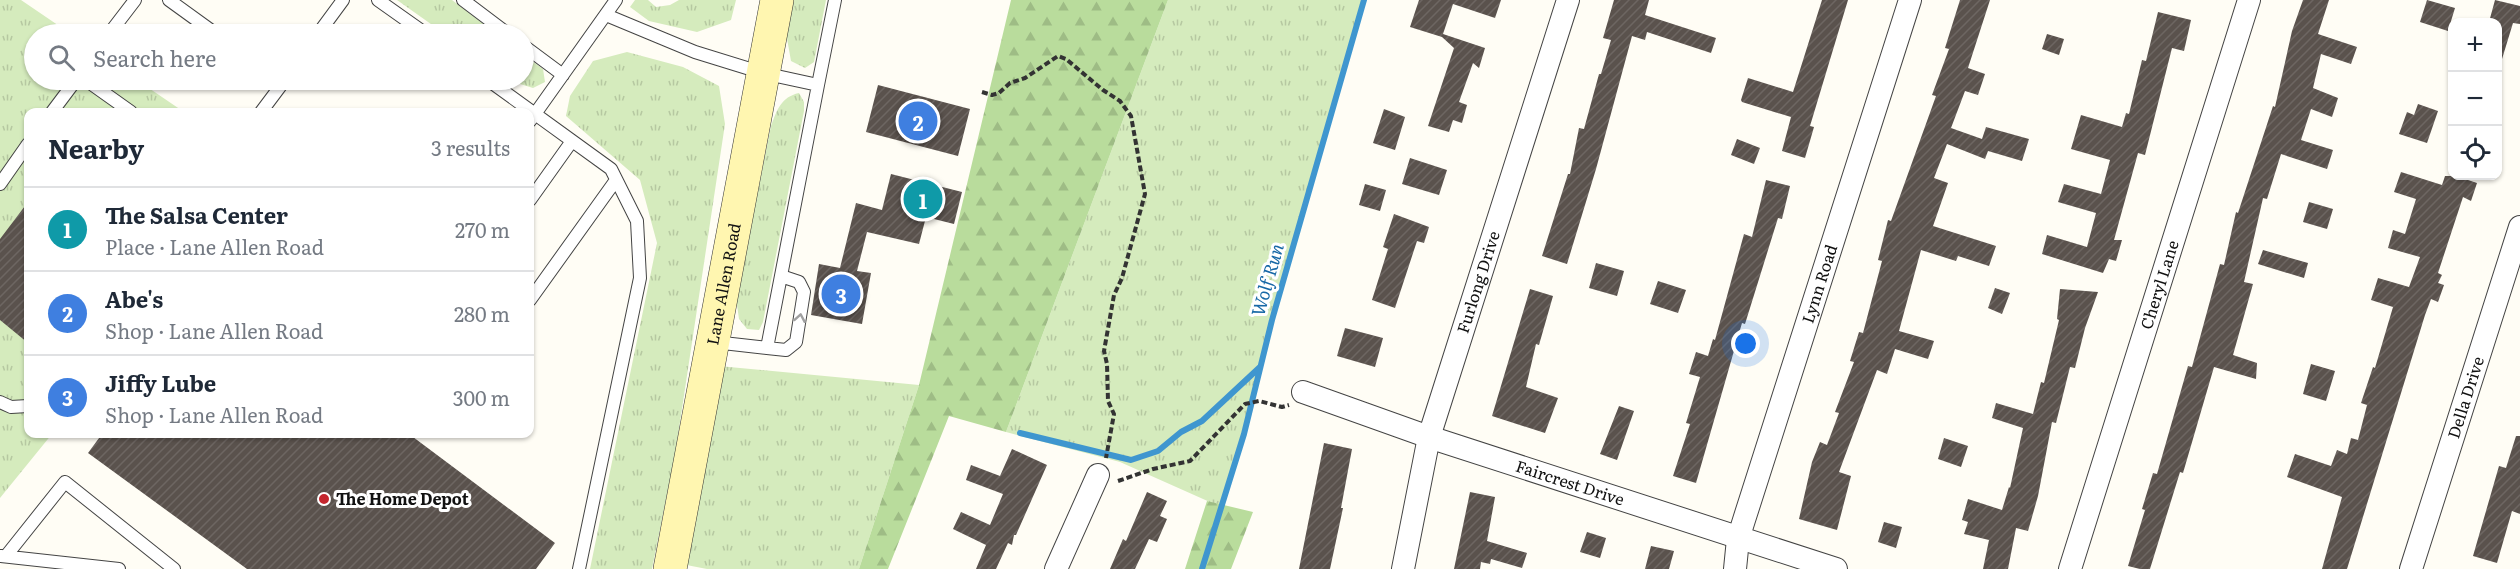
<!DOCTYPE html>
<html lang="en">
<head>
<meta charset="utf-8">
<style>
  :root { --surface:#fff; --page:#f2f2f3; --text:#1f2937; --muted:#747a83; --line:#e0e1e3; --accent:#c4262e }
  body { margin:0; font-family:Literata,serif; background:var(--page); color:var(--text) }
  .controls { position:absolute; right:18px; top:18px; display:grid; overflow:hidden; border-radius:12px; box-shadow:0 2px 4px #0004 }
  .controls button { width:54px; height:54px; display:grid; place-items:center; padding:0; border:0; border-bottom:2px solid var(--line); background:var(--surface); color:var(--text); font:30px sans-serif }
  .you { position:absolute; left:1746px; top:344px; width:21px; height:21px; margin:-15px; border:4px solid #fff; border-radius:50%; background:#1a73e8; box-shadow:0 0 0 9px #1a73e833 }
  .badge { display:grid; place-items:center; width:39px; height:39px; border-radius:50%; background:var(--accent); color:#fff; font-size:20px; font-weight:700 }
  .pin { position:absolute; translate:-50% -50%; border:3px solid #fff; box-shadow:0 2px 6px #0006 }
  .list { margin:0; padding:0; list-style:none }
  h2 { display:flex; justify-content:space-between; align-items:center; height:78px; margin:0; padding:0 24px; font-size:26px }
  h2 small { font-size:20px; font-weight:400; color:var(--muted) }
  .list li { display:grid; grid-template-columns:39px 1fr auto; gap:18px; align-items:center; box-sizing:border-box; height:84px; padding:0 24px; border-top:2px solid var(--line) }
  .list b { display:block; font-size:22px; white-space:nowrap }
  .list p { margin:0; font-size:20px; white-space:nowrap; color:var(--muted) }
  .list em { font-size:20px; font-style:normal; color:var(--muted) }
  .icon { flex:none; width:33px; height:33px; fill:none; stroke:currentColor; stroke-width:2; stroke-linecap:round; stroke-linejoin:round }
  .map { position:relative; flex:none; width:2520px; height:569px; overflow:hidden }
  .search { position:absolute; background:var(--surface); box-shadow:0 2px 4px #0004; left:24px; top:24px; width:510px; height:66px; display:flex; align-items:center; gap:15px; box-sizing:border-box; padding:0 21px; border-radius:33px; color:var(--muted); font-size:22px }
  .panel { position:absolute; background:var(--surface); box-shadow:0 2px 4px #0004; left:24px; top:108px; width:510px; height:330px; border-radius:12px }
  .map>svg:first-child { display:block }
  .grass { fill:url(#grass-tufts) }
  .forest { fill:url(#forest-firs) }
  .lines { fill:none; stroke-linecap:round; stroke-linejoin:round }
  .stream { stroke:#3f96cf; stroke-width:6 }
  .building { fill:url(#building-hatch) }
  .lane-casing { stroke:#444; stroke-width:14 }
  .street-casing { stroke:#444; stroke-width:24 }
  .secondary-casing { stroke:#333; stroke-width:34 }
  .path { stroke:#333; stroke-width:4; stroke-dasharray:6 3; stroke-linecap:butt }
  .lane { stroke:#fff; stroke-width:12 }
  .street { stroke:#fff; stroke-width:22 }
  .secondary { stroke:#fff6b0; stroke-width:33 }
  .oneway { stroke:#a0a0a0 }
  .poi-dot { fill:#c4262e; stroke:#fff; stroke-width:2 }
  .labels { text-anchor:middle; stroke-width:6; stroke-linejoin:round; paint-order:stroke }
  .street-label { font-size:16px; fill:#111; stroke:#fff }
  .poi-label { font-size:16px; font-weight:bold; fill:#111; stroke:#fff; text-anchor:start }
  .water-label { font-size:18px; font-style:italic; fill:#1768a6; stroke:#fff }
</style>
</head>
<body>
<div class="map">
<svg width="2520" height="569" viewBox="0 0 2520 569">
  <defs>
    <pattern id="grass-tufts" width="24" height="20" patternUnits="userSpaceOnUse" patternTransform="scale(1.5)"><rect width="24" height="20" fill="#d5ebbd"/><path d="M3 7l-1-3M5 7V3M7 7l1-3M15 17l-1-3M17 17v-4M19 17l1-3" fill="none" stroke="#b6c8a1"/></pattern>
    <pattern id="forest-firs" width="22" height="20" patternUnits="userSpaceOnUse" patternTransform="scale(1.5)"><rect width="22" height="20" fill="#b9dc9c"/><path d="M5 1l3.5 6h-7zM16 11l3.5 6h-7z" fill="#9ebc85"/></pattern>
    <pattern id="building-hatch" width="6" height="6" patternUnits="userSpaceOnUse" patternTransform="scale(1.5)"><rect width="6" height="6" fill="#5a524d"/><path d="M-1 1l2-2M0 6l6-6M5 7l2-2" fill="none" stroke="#6d6662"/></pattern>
  </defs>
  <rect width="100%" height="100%" fill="#fffdf5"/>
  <path class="grass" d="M0,0h21l50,34h-37v46h103l47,32h-156v322h24l-52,64z
    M397,0h55l45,34h-52z
    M635,0h13l8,7 14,-2 9,-5h57l-5,20 -34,12 -48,-11 -19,-14z
    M793,0h33l-12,62 -9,6 -14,-7 -5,-28z
    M1168,0h195l-142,507 -101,-45 -114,-30z
    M627,52l56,15 36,19 6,38 -50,331 -23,114h-62l67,-326 -17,-63 -74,-64 4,-20 23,-35z
    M524,55l19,14 2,13 -12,6 -26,-8h17z
    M799,93l5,9v9l-41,211 -4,8 -12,-1 -8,-10 -3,-21 35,-172c6,-16 10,-29 28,-33z
    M708,365l211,20 -60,184h-152l-36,-7z"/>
  <path class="forest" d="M1011,0h157l-162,432 -57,-16 -61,153h-29l60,-184z
    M1207,501l46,11 -22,57h-46z"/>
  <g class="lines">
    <path class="stream" d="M1020,433l111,27 27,-9 23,-19 21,-11 58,-54
      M1202,569l42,-135 28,-114 92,-320"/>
  </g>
  <path class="building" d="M1419,0h82l-6,18 -42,-14 -10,30 42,14 -6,20 -6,-5 -14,39 8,3 -5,18 -9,-3 -4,12 -21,-6 26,-78 -12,-11 -32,-10z
    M1614,0h35l-4,15 71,23 -5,15 -64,-21 -2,8 -13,-4 -36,133 -29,95 -25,-8 26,-82h2l9,-46 5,1 15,-55h2l10,-34 -8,-2z
    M1822,0h26l-38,126 4,1 -9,31 -23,-7 9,-34 -49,-15 -1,-2 7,-22 45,14z
    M1960,0h30l-22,68 17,6 -7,21 -13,-4 -14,37 31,11 4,-12 43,12 -7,22 -34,-10 -3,8 -38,-15 -13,34 14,5 -15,43 63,20 -7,20 -31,-10 -2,5 -35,-11 -22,81 35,10 -6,18 -33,-10 -8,25 -10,-4 -38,102 12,4 -14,54 -38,-11 13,-57 8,-20 7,3 12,-32 -4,-1 19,-50 -4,-1 9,-29 4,1 19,-72 -4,-1 10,-40 3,1 45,-125 -4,-1 17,-46 -4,-1z
    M2303,0h26l-11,34 39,13 -6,17 -30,-10 -8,34 25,10 -6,19 -21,-8 -10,31 32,10 -6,19 -46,-15 -14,45 -4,-1 -19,84 9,2 -20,71 24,8 -1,16 -42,-12 -31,106 -3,-1 -30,97h-10l-12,-3 17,-56 -3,-1 11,-36 4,1 31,-108 4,1 28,-103 4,1 12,-53 2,1 35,-107 2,1 17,-76z
    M2427,0l28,8 -7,23 -28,-9z
    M2495,0l25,6v18l-7,-1 -11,36 -4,-1v-36h-9z
    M2158,12l33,8 -7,31 -12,-3 -27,107 -7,-2 -24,87h8l-6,21 -7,-2 -6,14 -61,-19 5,-19 40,12 9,-34 -38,-11 6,-18 37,10 9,-34 -39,-11 10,-34 41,12 4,-14 3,1 13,-54 4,1z
    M2047,34l17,5 -5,16 -17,-6z
    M878,85l92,24 -12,47 -92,-24z
    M2418,104l20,7 -11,32 -28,-9 8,-22 7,3z
    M1384,109l21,8 -10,33 -22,-7z
    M1737,139l23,9 -6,16 -23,-9z
    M1410,158l37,12 -8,25 -37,-11z
    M2401,172l41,13 3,-9h25l-2,4 9,3 -6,18 -8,-4 -25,76 4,2 -4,8 6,2 -6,17 -7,-3 -6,16 -78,254h-25l20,-72 -55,-20 8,-23 36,12 6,-16 10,4 4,-16 7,2 9,-35 -6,-2 12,-36 2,1 18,-61 -22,-7 7,-22 31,9 11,-30 -32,-9 5,-18 12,4 11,-35 -22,-7z
    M891,174l71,18 -8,32 -28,-7 -7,27 -52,-12 -10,39 14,2 -9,51 -51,-9 8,-51 21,4 16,-65 26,7z
    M1766,180l24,6 -8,33 -4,-1 -33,106 -3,-1 -46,160 -23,-7 17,-52 -4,-1 14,-46 -11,-3 7,-22 12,4 5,-17 2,1 29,-106 8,3z
    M1365,184l21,6 -6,21 -21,-6z
    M28,202v141l-28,-23v-81z
    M2309,202l24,7 -6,20 -24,-7z
    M1394,214l35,13 -5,16 -7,-2 -22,67 -23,-8 16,-51 -5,-2z
    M2263,250l45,13 -4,15 -46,-14z
    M1596,263l28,8 -7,25 -28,-8z
    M1658,281l28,9 -8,23 -28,-9z
    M1995,288l15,5 -8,21 -14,-6z
    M1530,289l23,7 -14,49 -3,-1 -10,43 32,11 -13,35 -53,-17z
    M2060,289l38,3 -13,36 -10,40 -5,-1 -14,56 -4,-1 -14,74 -10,35 -12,-3 -8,41h-25l6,-29 -25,-6 4,-12 -6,-2 6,-21 34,11 7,-23 1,1 13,-60 -31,-10 4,-15 37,11 8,-32 3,1 15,-63 -2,-1z
    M1345,328l38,10 -8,29 -38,-11z
    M2311,364l24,7 -9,30 -23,-7z
    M1619,406l15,5 -17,49 -17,-6z
    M102,434h307l146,109 -19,26h-289l-159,-116z
    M2516,436h4v78l-8,-3 -15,52 -24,-7 26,-90 7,2z
    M1944,438l24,8 -7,21 -23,-8z
    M1324,443l28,6 -11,59h2l-13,61h-31z
    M1012,449l35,16 -31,70h-2l-2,10 -4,-2 -12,26h-20l10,-24 -33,-16 8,-17 29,13 13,-31 -37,-14 5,-15 29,11z
    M1147,492l20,9 -7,15 7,3 -10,23 -8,-3 -14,30h-25l13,-30 3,2z
    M1470,492l25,5 -8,44 40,12 -5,15 -31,-9 -1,5 -9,-2 -1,7h-26z
    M1884,522l18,5 -6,21 -18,-6z
    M1587,532l19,6 -6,20 -20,-6z
    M1651,546l23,5 -5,18h-24z"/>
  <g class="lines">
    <g class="lane-casing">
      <path id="lane" d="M169,0l47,34
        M378,0l48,34
        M463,0l45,34
        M606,15l89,37 68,21 55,12 -51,263 -53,-6
        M109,34l26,-34
        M318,34l25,-34
        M524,46l39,29
        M86,80l45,32
        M488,80l123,89 26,52 3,57 -61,291
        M818,85l17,-85
        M52,112l24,-32
        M261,112l24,-32
        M530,121l86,-121
        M0,184l28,-40
        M530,200l42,-59
        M530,300l86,-120
        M767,348l19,2 10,-8 8,-50 -5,-10 -18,-6
        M0,402l11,5 17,-1
        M1,556l118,13
        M6,556l59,-74 109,87"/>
    </g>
    <g class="street-casing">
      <g id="street">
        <path id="s1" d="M1303,392l126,45 407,132"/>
        <path d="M1056,569l42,-94"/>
        <path id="s2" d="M1403,569l26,-132 139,-437"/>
        <path id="s3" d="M1735,569l3,-30 6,-19 166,-520"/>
        <path id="s4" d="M2070,569l179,-569"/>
        <path id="s5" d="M2411,569l109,-342"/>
      </g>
    </g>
    <g class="secondary-casing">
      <g id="secondary">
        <path id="s6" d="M670,569l107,-569"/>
      </g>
    </g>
    <path class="path" d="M982,92l10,3 7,-2 11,-10 15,-5 33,-22 8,3 37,31 17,11 11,15 14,78 -23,84 -8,17 -10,56 3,13 1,37 6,13 -8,44
      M1118,481l35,-12 37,-8 55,-57 14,-3 23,6 7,-2"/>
    <use href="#lane" class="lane"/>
    <use href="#street" class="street"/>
    <use href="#secondary" class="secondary"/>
  </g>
  <defs><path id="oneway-chevron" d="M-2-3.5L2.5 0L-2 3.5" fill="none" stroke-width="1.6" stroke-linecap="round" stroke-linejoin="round" transform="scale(1.5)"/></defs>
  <use class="oneway" href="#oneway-chevron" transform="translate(800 318) rotate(-80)"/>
  <circle class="poi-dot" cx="324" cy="499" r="6"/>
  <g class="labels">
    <g class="street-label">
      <text dy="6" stroke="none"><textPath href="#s2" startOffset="297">Furlong Drive</textPath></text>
      <text dy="6" stroke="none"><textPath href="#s3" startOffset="298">Lynn Road</textPath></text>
      <text dy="6" stroke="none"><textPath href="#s4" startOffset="298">Cheryl Lane</textPath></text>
      <text dy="6" stroke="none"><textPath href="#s6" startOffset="290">Lane Allen Road</textPath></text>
      <text dy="6" stroke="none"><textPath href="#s5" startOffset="180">Della Drive</textPath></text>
      <text dy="6" stroke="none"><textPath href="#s1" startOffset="282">Faircrest Drive</textPath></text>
    </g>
    <g class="poi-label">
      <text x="336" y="505">The Home Depot</text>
    </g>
    <g class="water-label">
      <text transform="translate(1268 280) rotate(-74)" y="6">Wolf Run</text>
    </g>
  </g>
</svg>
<div class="controls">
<button>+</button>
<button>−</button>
<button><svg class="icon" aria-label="locate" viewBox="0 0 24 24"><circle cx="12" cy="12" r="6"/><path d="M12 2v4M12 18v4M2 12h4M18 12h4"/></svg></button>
</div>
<div class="you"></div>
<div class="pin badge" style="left:923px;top:199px;background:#0f9aa8">1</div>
<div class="pin badge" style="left:918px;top:121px;background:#3f7fe0">2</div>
<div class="pin badge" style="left:841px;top:294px;background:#3f7fe0">3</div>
<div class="search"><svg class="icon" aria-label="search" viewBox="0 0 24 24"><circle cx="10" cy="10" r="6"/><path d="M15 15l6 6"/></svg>Search here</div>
<section class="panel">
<h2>Nearby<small>3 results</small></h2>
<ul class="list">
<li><span class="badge" style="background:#0f9aa8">1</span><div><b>The Salsa Center</b><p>Place · Lane Allen Road</p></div><em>270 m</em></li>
<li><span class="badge" style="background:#3f7fe0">2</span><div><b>Abe's</b><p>Shop · Lane Allen Road</p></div><em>280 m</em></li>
<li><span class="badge" style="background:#3f7fe0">3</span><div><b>Jiffy Lube</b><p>Shop · Lane Allen Road</p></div><em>300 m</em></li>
</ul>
</section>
</div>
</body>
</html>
